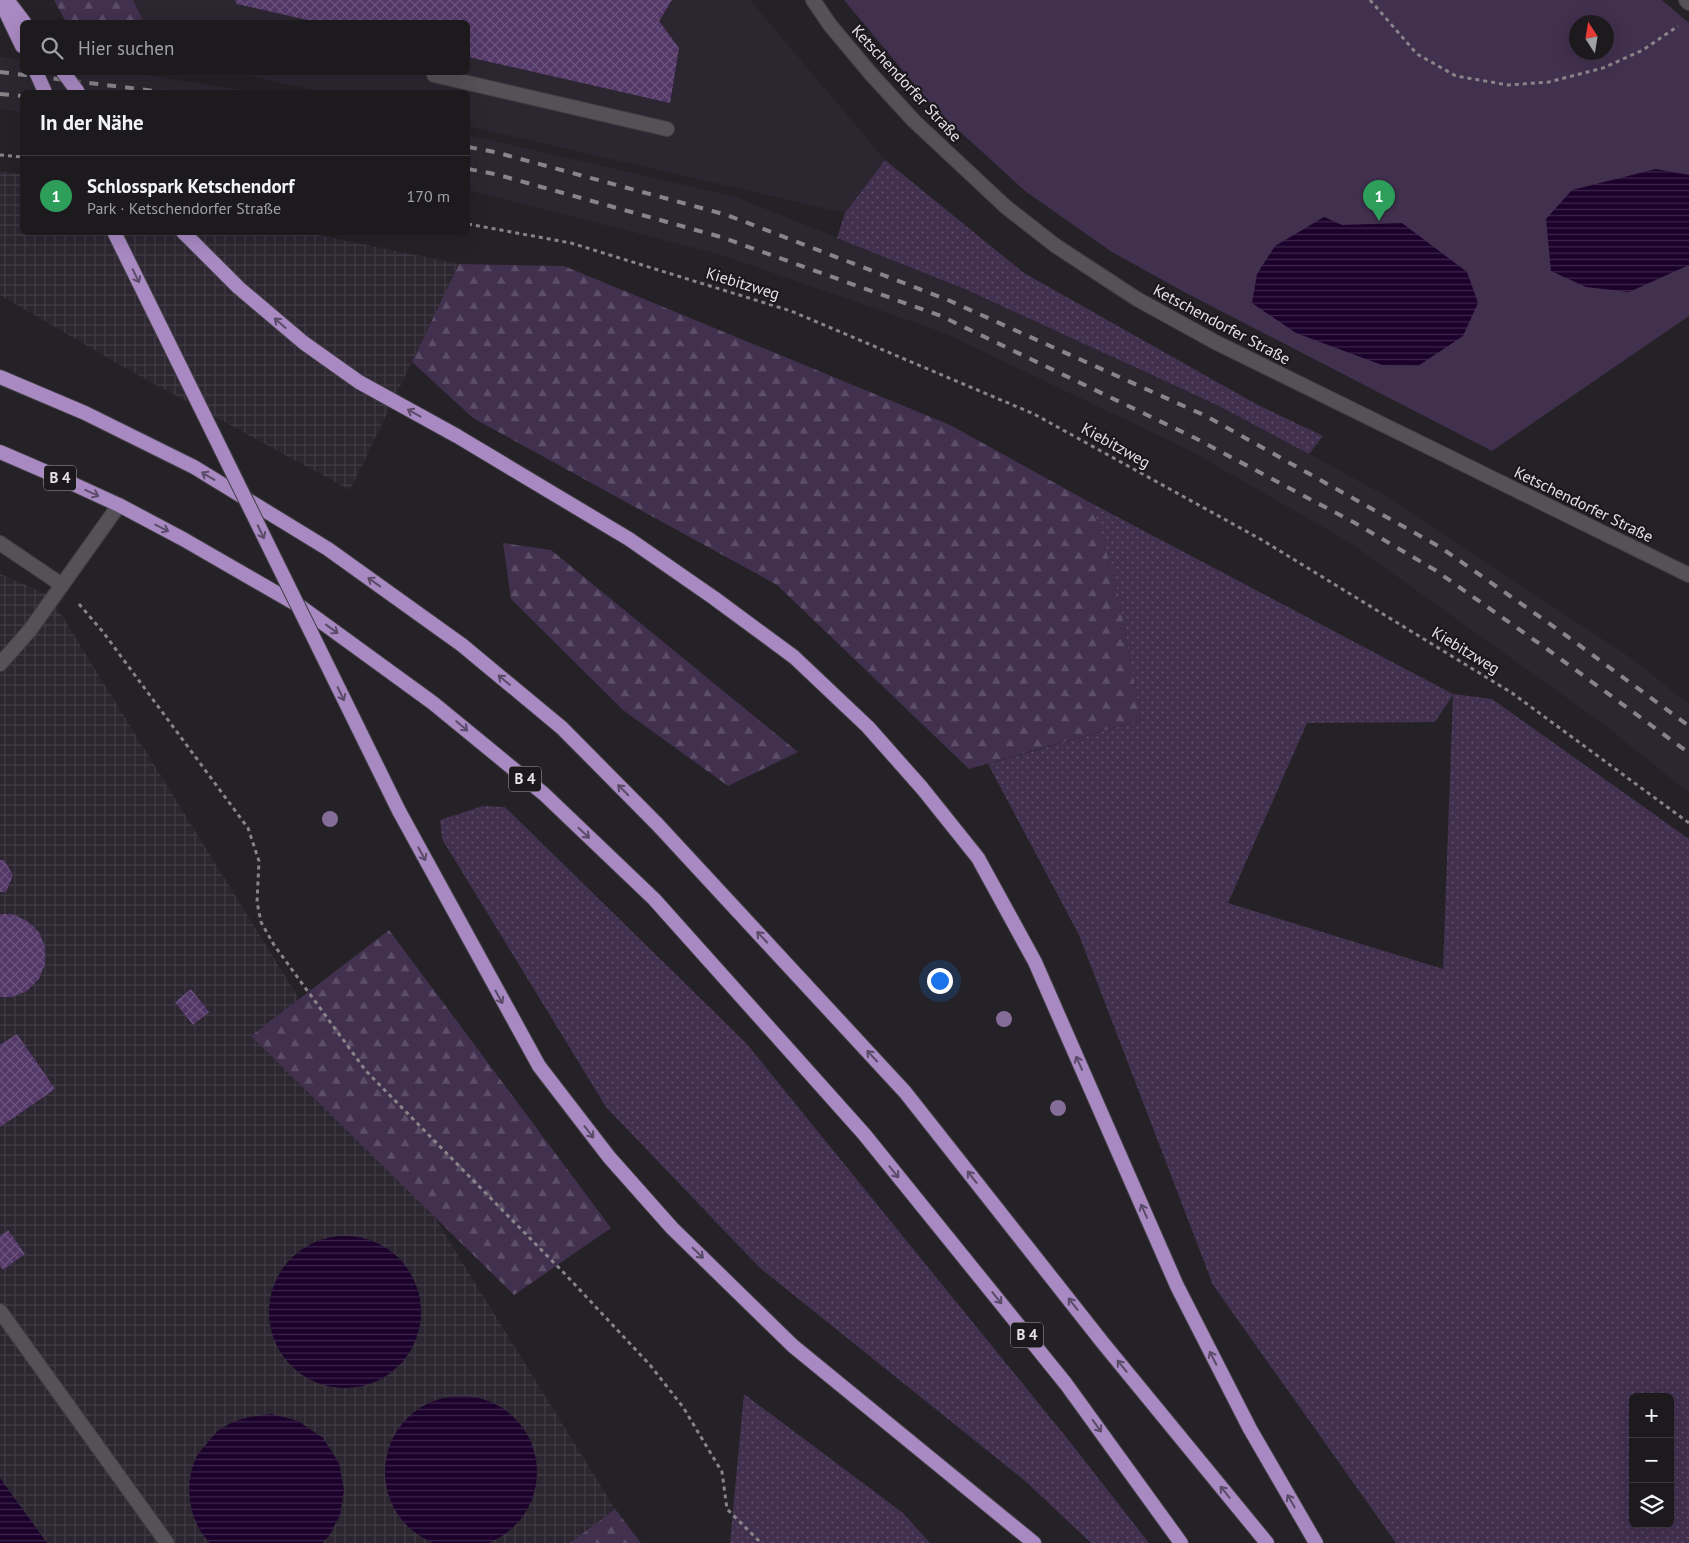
<!DOCTYPE html>
<html lang="de">
<head>
<meta charset="utf-8">
<style>
  :root { --surface:#1c1a1d; --page:#29272a; --text:#f1f3f6; --muted:#a0a1a4; --line:#3a383b; --accent:#1a73e8 }
  body { margin:0; font-family:"PT Sans",sans-serif; background:var(--page); color:var(--text) }
  .controls { position:absolute; right:15px; bottom:15px; display:grid; overflow:hidden; border-radius:8px; box-shadow:0 5px 20px #0002 }
  .controls button { width:45px; height:45px; display:grid; place-items:center; padding:0; border:0; border-bottom:1px solid var(--line); background:var(--surface); color:var(--text); font:25px sans-serif }
  .compass { position:absolute; left:1569px; top:15px; width:45px; height:45px; border-radius:50%; background:var(--surface); box-shadow:0 5px 20px #0002; rotate:348deg }
  .you { position:absolute; left:939px; top:980px; width:18px; height:18px; margin:-12px; border:4px solid #fff; border-radius:50%; background:#1a73e8; box-shadow:0 0 0 8px #1a73e833 }
  .badge { display:grid; place-items:center; width:32px; height:32px; border-radius:50%; background:var(--accent); color:#fff; font-size:16px; font-weight:700 }
  .pin { position:absolute; translate:-50% -41px; filter:drop-shadow(0 1px 2px #0008) }
  .pin::after { content:''; position:absolute; top:26px; width:18px; height:15px; background:inherit; clip-path:polygon(0 0,100% 0,50% 100%) }
  .list { margin:0; padding:0; list-style:none }
  h2 { display:flex; justify-content:space-between; align-items:center; height:65px; margin:0; padding:0 20px; font-size:21px }
  h2 small { font-size:16px; font-weight:400; color:var(--muted) }
  .list li { display:grid; grid-template-columns:32px 1fr auto; gap:15px; align-items:center; box-sizing:border-box; height:80px; padding:0 20px; border-top:1px solid var(--line) }
  .list b { display:block; font-size:19px; white-space:nowrap }
  .list p { margin:0; font-size:16px; white-space:nowrap; color:var(--muted) }
  .list em { font-size:16px; font-style:normal; color:var(--muted) }
  .icon { flex:none; width:28px; height:28px; fill:none; stroke:currentColor; stroke-width:2; stroke-linecap:round; stroke-linejoin:round }
  .map { position:relative; flex:none; width:1689px; height:1543px; overflow:hidden }
  .search { position:absolute; background:var(--surface); box-shadow:0 5px 20px #0002; left:20px; top:20px; width:450px; height:55px; display:flex; align-items:center; gap:12px; box-sizing:border-box; padding:0 18px; border-radius:8px; color:var(--muted); font-size:19px }
  .panel { position:absolute; background:var(--surface); box-shadow:0 5px 20px #0002; left:20px; top:90px; width:450px; height:145px; border-radius:8px }
  .map>svg:first-child { display:block }
  .built { fill:#2c2631 }
  .industrial { fill:url(#industrial-grid) }
  .grass { fill:url(#grass-dots); fill-rule:evenodd }
  .forest { fill:url(#forest-firs) }
  .park { fill:#41304e; fill-rule:evenodd }
  .water { fill:url(#water-rules) }
  .building { fill:url(#building-cross-hatch) }
  .lines { fill:none; stroke-linecap:round; stroke-linejoin:round }
  .service-casing { stroke:#413f43; stroke-width:16 }
  .minor-casing { stroke:#413f43; stroke-width:16 }
  .tertiary-casing { stroke:#413f43; stroke-width:16 }
  .trunk-casing { stroke:#413f43; stroke-width:16 }
  .path { stroke:#88858a; stroke-width:3; stroke-dasharray:4 4; stroke-linecap:butt }
  .service { stroke:#545157; stroke-width:14 }
  .minor { stroke:#545157; stroke-width:14 }
  .tertiary { stroke:#545157; stroke-width:14 }
  .trunk { stroke:#a889c2; stroke-width:14 }
  .rail { stroke:#878589; stroke-width:4; stroke-dasharray:9 9; stroke-linecap:butt }
  .trunk-bridge-casing { stroke:#413f43; stroke-width:16; stroke-linecap:butt }
  .trunk-bridge { stroke:#a889c2; stroke-width:14 }
  .tree { fill:#856d99 }
  .oneway { stroke:#5a4b68 }
  .labels { text-anchor:middle; stroke-width:4.5; stroke-linejoin:round; paint-order:stroke }
  .shield { fill:#1b181e; stroke:#a8a5aa; stroke-width:1 }
  .shield-label { font-size:15px; font-weight:bold; fill:#e4e2e6 }
  .street-label { font-size:16px; fill:#e4e2e6; stroke:#1b181e }
</style>
</head>
<body>
<div class="map">
<svg width="1689" height="1543" viewBox="0 0 1689 1543">
  <defs>
    <pattern id="industrial-grid" width="8" height="8" patternUnits="userSpaceOnUse" patternTransform="scale(1.25)"><rect width="8" height="8" fill="#2c2631"/><path d="M0 4h8M4 0v8" fill="none" stroke="#403b45"/></pattern>
    <pattern id="grass-dots" width="8" height="8" patternUnits="userSpaceOnUse" patternTransform="scale(1.25)"><rect width="8" height="8" fill="#41304e"/><path d="M2 2h.1M6 6h.1" fill="none" stroke="#5c4e68" stroke-width="1.8" stroke-linecap="round"/></pattern>
    <pattern id="forest-firs" width="22" height="20" patternUnits="userSpaceOnUse" patternTransform="scale(1.25)"><rect width="22" height="20" fill="#41304e"/><path d="M5 1l3.5 6h-7zM16 11l3.5 6h-7z" fill="#5c4e68"/></pattern>
    <pattern id="water-rules" width="6" height="5" patternUnits="userSpaceOnUse" patternTransform="scale(1.25)"><rect width="6" height="5" fill="#1b012b"/><path d="M0 2.5h6" fill="none" stroke="#3c264a"/></pattern>
    <pattern id="building-cross-hatch" width="8" height="8" patternUnits="userSpaceOnUse" patternTransform="scale(1.25)"><rect width="8" height="8" fill="#523767"/><path d="M0 0l8 8M0 8l8-8" fill="none" stroke="#6b547d"/></pattern>
  </defs>
  <rect width="100%" height="100%" fill="#252227"/>
  <path class="built" d="M133,0h617l135,160 -40,53 -377,-87v-34h-145l-87,-19 232,-1v-50h-324z
    M0,57l22,3v12l112,1 122,19h-234v20l-22,-3z
    M468,135l268,62 231,93 250,115 92,49 75,41 244,161 61,48v89l-84,-68 -256,-183 -160,-92 -247,-118 -223,-78 -251,-64z"/>
  <path class="industrial" d="M0,171l22,3v58l286,1 151,31 -109,226 -223,-121 -127,-74z
    M0,574l49,21 566,914 -45,34h-570z"/>
  <path class="grass" d="M885,160l139,113 232,131 67,32 -14,18 -92,-49 -250,-115 -130,-52 8,-25z
    M1091,503l362,191 39,5 197,140v704h-293l-183,-258 -134,-350 -91,-171 153,-44 -25,-136zM1453,695l-10,274 -215,-66 79,-180 128,-1zM1633,1397h37v127h-37z
    M483,806l22,1 241,236 324,399 79,101h-58l-67,-63 -264,-212 -154,-161 -164,-268 -2,-19z
    M744,1394l159,119 27,30h-200z"/>
  <path class="forest" d="M54,0h79l11,22h-78z
    M459,264l105,2 386,159 141,78 25,80 25,137 -172,49 -192,-184 -304,-167 -61,-56z
    M503,543l48,7 247,202 -70,34 -105,-76 -112,-111z
    M389,930l222,298 -97,67 -263,-259z
    M615,1509l26,34h-71z"/>
  <path class="park" d="M844,0h818l27,23v293l-197,135 -306,-158 -74,-41 -87,-61 -91,-83zM1576,22h30v30h-30z"/>
  <path class="water" d="M1656,169l33,6v90l-60,27 -43,-5 -35,-16 -5,-52 26,-29z
    M1324,217l18,8 60,-2 65,49 11,31 -15,33 -45,30 -36,-1 -86,-32 -44,-30 5,-29 18,-28z
    M269 1312a76 76 0 1 1 152 0a76 76 0 1 1-152 0Z
    M385 1472a76 76 0 1 1 152 0a76 76 0 1 1-152 0Z
    M272,1414l26,7 25,17 16,25 5,27 -4,25 -11,21 -7,7h-112c-22,-21 -27,-62 -12,-89 3,-4 7,-8 10,-12 3,-3 6,-8 10,-11 17,-13 34,-15 54,-17z
    M0,1478l47,65h-47z"/>
  <path class="building" d="M235,0h437l-13,21 20,27 -9,55 -202,-46v-35h-152l-79,-18z
    M0,860h4l9,15 -7,17h-6z
    M0,914h12l15,7 12,11 6,15v17l-6,15 -12,12 -15,6h-12z
    M191,989l18,23 -16,13 -18,-23z
    M17,1034l38,55 -55,38v-82z
    M8,1230l17,24 -22,16 -3,-4v-30z"/>
  <g class="lines">
    <g class="service-casing">
      <path id="service" d="M434,75l233,54
        M0,543l62,42
        M0,664l30,-34 89,-125
        M0,1311l167,232"/>
    </g>
    <g class="minor-casing">
      <path id="minor" d="M1686,0l3,3"/>
    </g>
    <g class="tertiary-casing">
      <path id="tertiary" d="M813,0l17,25 41,49 43,47 92,86 50,39 81,53 80,44 472,232"/>
    </g>
    <g class="trunk-casing">
      <path id="trunk" d="M0,0l22,46
        M8,1l16,21
        M183,232l56,56 65,55 55,39 98,54 172,103 85,59 80,59 74,70 54,61 56,70 57,104 142,324 73,143 66,114
        M0,377l85,36 109,54 134,82 134,96 100,83 96,97 247,267 198,251 164,200
        M0,452l58,25 61,28 64,34 118,68 132,96 111,91 110,105 210,235 202,250 115,159
        M399,811l140,255 70,91 63,71 121,118 241,197"/>
    </g>
    <path class="path" d="M1370,0l47,54 39,22 52,9 41,-3 54,-14 40,-18 35,-24
      M0,155l22,2
      M468,224l103,19 220,68 243,103 228,126 250,153 177,130
      M79,604l24,28 145,196 11,33 -2,41 4,20 13,23 92,126 199,203 85,91 33,42 39,65 5,37 34,34"/>
    <use href="#service" class="service"/>
    <use href="#minor" class="minor"/>
    <use href="#tertiary" class="tertiary"/>
    <use href="#trunk" class="trunk"/>
    <path class="rail" d="M0,72l163,20
      M0,94l22,2
      M468,147l27,5 232,63 221,85 258,116 234,131 120,84 129,95
      M468,169l27,5 226,63 220,79 254,122 160,85 80,47 112,79 142,104"/>
    <g class="trunk-bridge-casing">
      <path id="trunk-bridge" d="M36,72l9,20
        M63,72l15,20
        M114,232l285,579"/>
    </g>
    <use href="#trunk-bridge" class="trunk-bridge"/>
  </g>
  <g class="tree">
    <circle cx="330" cy="819" r="8"/>
    <circle cx="1004" cy="1019" r="8"/>
    <circle cx="1058" cy="1108" r="8"/>
  </g>
  <defs><path id="oneway-shaft" d="M-6 0H5M1.5-3L5.5 0L1.5 3" fill="none" stroke-width="1.6" stroke-linecap="round" stroke-linejoin="round" transform="scale(1.25)"/></defs>
  <g class="oneway">
    <use href="#oneway-shaft" transform="translate(136 276) rotate(64)"/>
    <use href="#oneway-shaft" transform="translate(280 323) rotate(-139)"/>
    <use href="#oneway-shaft" transform="translate(414 413) rotate(-151)"/>
    <use href="#oneway-shaft" transform="translate(208 476) rotate(-149)"/>
    <use href="#oneway-shaft" transform="translate(92 493) rotate(25)"/>
    <use href="#oneway-shaft" transform="translate(162 528) rotate(27)"/>
    <use href="#oneway-shaft" transform="translate(261 532) rotate(64)"/>
    <use href="#oneway-shaft" transform="translate(374 582) rotate(-144)"/>
    <use href="#oneway-shaft" transform="translate(332 629) rotate(36)"/>
    <use href="#oneway-shaft" transform="translate(504 680) rotate(-140)"/>
    <use href="#oneway-shaft" transform="translate(341 694) rotate(64)"/>
    <use href="#oneway-shaft" transform="translate(462 726) rotate(40)"/>
    <use href="#oneway-shaft" transform="translate(623 790) rotate(-135)"/>
    <use href="#oneway-shaft" transform="translate(584 833) rotate(43)"/>
    <use href="#oneway-shaft" transform="translate(422 854) rotate(61)"/>
    <use href="#oneway-shaft" transform="translate(762 937) rotate(-133)"/>
    <use href="#oneway-shaft" transform="translate(499 997) rotate(61)"/>
    <use href="#oneway-shaft" transform="translate(872 1056) rotate(-133)"/>
    <use href="#oneway-shaft" transform="translate(1079 1063) rotate(-114)"/>
    <use href="#oneway-shaft" transform="translate(589 1132) rotate(52)"/>
    <use href="#oneway-shaft" transform="translate(894 1172) rotate(51)"/>
    <use href="#oneway-shaft" transform="translate(972 1177) rotate(-128)"/>
    <use href="#oneway-shaft" transform="translate(1144 1211) rotate(-114)"/>
    <use href="#oneway-shaft" transform="translate(698 1253) rotate(44)"/>
    <use href="#oneway-shaft" transform="translate(997 1298) rotate(51)"/>
    <use href="#oneway-shaft" transform="translate(1073 1304) rotate(-128)"/>
    <use href="#oneway-shaft" transform="translate(1213 1358) rotate(-117)"/>
    <use href="#oneway-shaft" transform="translate(1122 1366) rotate(-129)"/>
    <use href="#oneway-shaft" transform="translate(1097 1426) rotate(54)"/>
    <use href="#oneway-shaft" transform="translate(1225 1492) rotate(-129)"/>
    <use href="#oneway-shaft" transform="translate(1291 1501) rotate(-120)"/>
  </g>
  <g class="labels">
    <g class="shield">
      <rect x="44" y="465.5" width="32" height="25" rx="4"/>
      <rect x="509" y="766.5" width="32" height="25" rx="4"/>
      <rect x="1011" y="1322.5" width="32" height="25" rx="4"/>
    </g>
    <g class="shield-label">
      <text x="60" y="483">B 4</text>
      <text x="525" y="784">B 4</text>
      <text x="1027" y="1340">B 4</text>
    </g>
    <g class="street-label">
      <text transform="translate(907 83) rotate(47)" y="6">Ketschendorfer Straße</text>
      <text transform="translate(743 283) rotate(17)" y="6">Kiebitzweg</text>
      <text transform="translate(1222 324) rotate(28)" y="6">Ketschendorfer Straße</text>
      <text transform="translate(1116 445) rotate(29)" y="6">Kiebitzweg</text>
      <text transform="translate(1584 504) rotate(26)" y="6">Ketschendorfer Straße</text>
      <text transform="translate(1466 650) rotate(31)" y="6">Kiebitzweg</text>
    </g>
  </g>
</svg>
<div class="controls">
<button>+</button>
<button>−</button>
<button><svg class="icon" aria-label="layers" viewBox="0 0 24 24"><path d="M12 4l9 5-9 5-9-5zM3 14l9 5 9-5"/></svg></button>
</div>
<svg class="compass" viewBox="-18 -18 36 36"><path d="M0-13l5 13h-10z" fill="#e53935"/><path d="M0 13l5-13h-10z" fill="#a0a1a4"/></svg>
<div class="you"></div>
<div class="pin badge" style="left:1379px;top:221px;background:#2e9e5b">1</div>
<div class="search"><svg class="icon" aria-label="search" viewBox="0 0 24 24"><circle cx="10" cy="10" r="6"/><path d="M15 15l6 6"/></svg>Hier suchen</div>
<section class="panel">
<h2>In der Nähe<small></small></h2>
<ul class="list">
<li><span class="badge" style="background:#2e9e5b">1</span><div><b>Schlosspark Ketschendorf</b><p>Park · Ketschendorfer Straße</p></div><em>170 m</em></li>
</ul>
</section>
</div>
</body>
</html>
